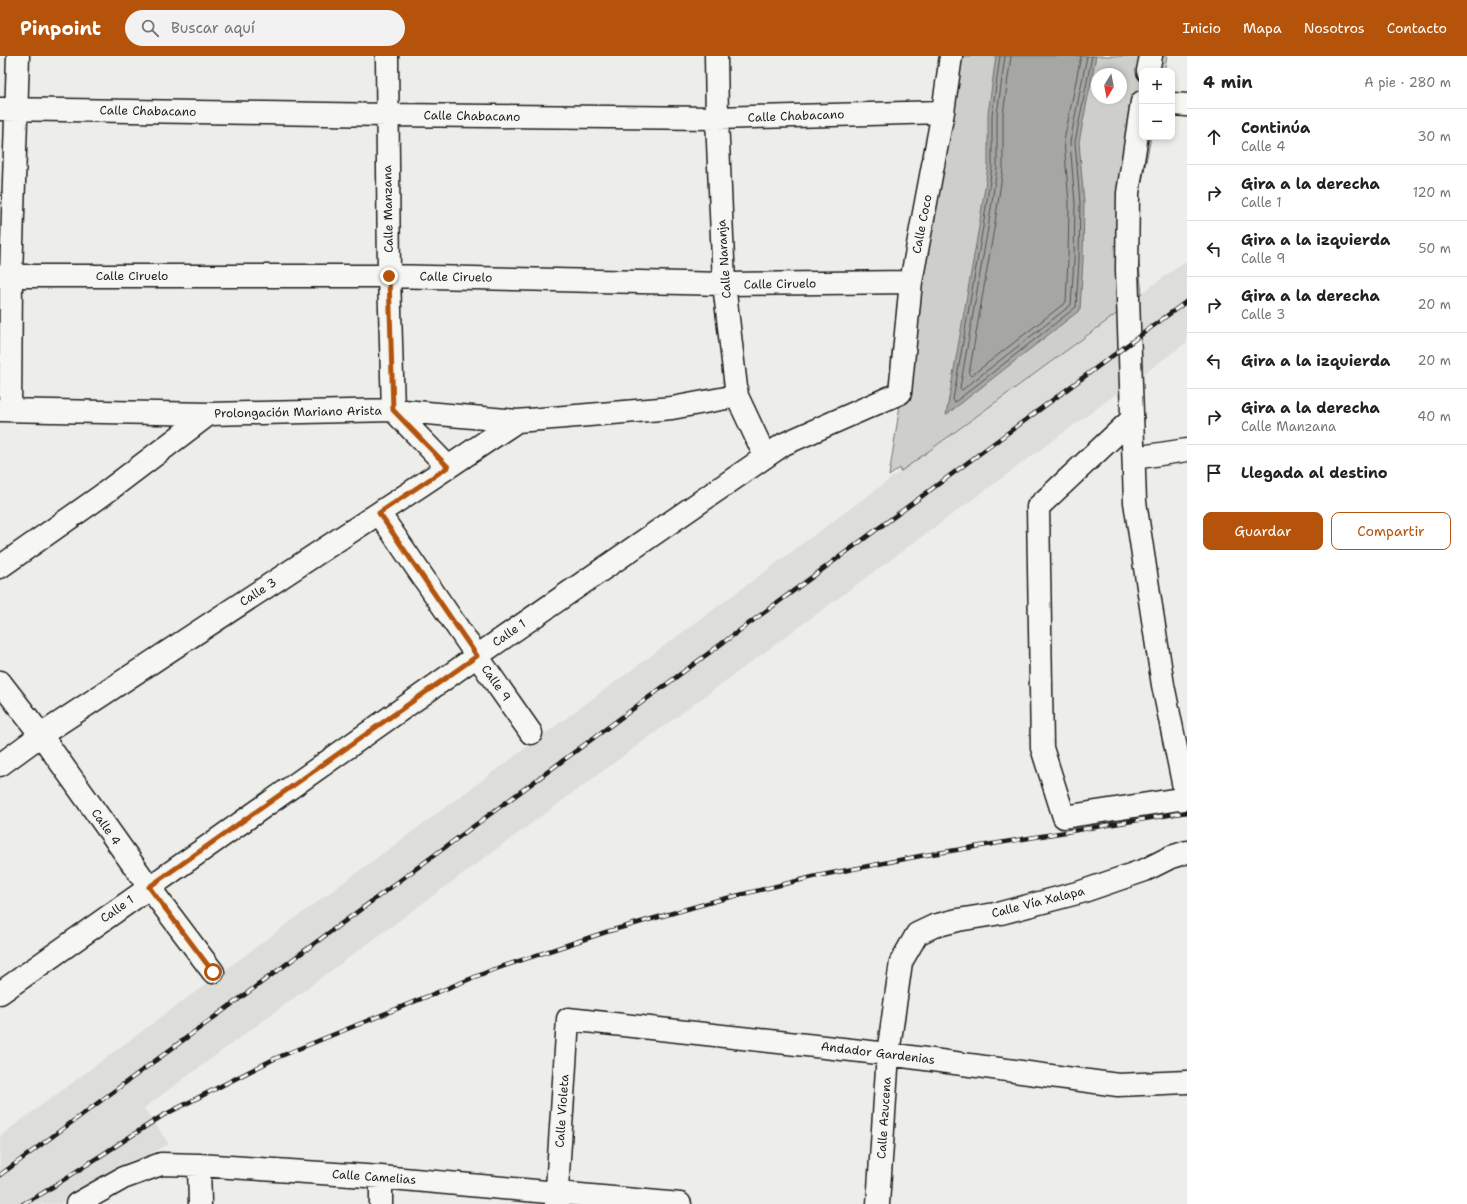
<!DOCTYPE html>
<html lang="es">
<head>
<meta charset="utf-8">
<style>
  :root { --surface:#fff; --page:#f2f2f2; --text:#222; --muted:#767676; --line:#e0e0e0; --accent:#b45309 }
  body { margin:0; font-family:"Shantell Sans",sans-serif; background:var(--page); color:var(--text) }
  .controls { position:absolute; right:12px; top:12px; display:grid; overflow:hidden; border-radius:8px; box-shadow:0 2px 6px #0003 }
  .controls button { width:36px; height:36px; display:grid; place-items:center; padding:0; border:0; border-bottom:1px solid var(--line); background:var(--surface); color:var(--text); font:20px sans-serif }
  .compass { position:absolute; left:1091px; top:12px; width:36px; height:36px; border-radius:50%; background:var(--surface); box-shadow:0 2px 6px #0003; rotate:190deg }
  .stop { position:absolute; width:12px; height:12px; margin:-9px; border:3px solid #b45309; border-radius:50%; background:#fff }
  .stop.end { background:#b45309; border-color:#fff; box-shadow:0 1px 4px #0008 }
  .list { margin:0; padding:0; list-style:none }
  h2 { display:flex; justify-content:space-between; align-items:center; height:52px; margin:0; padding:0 16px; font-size:17px }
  h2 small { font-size:13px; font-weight:400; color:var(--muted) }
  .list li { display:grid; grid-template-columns:26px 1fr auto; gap:12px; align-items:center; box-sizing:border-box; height:56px; padding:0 16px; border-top:1px solid var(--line) }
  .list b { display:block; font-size:15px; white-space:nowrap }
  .list p { margin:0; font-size:13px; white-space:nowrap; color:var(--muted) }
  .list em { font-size:13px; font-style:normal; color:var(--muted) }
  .actions { display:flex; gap:8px; padding:12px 16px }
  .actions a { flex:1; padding:9px 0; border:1px solid var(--accent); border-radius:8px; text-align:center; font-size:14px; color:var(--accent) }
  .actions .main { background:var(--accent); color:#fff }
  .icon { flex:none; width:22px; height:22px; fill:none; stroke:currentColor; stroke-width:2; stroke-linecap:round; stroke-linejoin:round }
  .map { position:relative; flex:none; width:1187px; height:1148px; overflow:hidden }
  header { display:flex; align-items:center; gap:24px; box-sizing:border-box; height:56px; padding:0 20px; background:var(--accent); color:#fff }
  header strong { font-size:19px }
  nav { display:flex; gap:22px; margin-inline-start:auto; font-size:14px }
  .search { width:280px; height:36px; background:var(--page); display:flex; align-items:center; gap:10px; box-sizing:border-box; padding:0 14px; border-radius:22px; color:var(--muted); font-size:15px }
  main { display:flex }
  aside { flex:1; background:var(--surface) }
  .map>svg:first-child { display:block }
  .built { fill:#ddddda }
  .green { fill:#cececb; stroke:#757574; fill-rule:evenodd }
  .water { fill:#a6a6a3; stroke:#6f6f6d }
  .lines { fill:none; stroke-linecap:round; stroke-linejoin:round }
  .shore { stroke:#535352; stroke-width:1 }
  .street-casing { stroke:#1c1c1c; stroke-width:25 }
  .secondary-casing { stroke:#1c1c1c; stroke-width:25 }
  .street { stroke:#f6f6f2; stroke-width:22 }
  .secondary { stroke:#f6f6f2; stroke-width:22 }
  .rail-casing { stroke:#1c1c1c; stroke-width:4.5 }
  .rail { stroke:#f6f6f2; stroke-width:3; stroke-dasharray:9; stroke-linecap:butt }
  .route { stroke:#b45309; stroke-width:5 }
  .labels { text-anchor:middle; stroke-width:3; stroke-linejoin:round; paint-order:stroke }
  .street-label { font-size:12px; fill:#1c1c1c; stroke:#f6f6f2 }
</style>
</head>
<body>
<header>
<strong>Pinpoint</strong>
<div class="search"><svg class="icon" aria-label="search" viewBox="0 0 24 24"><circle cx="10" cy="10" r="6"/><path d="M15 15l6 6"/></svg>Buscar aquí</div>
<nav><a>Inicio</a><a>Mapa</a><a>Nosotros</a><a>Contacto</a></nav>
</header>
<main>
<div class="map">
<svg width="1187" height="1148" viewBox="0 0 1187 1148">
  <rect width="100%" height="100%" fill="#edede9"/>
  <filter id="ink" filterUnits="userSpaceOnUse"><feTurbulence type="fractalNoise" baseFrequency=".025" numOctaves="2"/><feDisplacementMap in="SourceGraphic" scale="8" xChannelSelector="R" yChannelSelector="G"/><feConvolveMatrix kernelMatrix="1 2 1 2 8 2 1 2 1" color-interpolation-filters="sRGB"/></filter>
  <g filter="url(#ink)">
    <path class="built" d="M1187,204v82l-1043,766 25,36 -109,60h-60v-68z"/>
    <path class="green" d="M954,0h213l-3,15h-22v66h9l-17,84 8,72 -31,25 -211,154v-4l-11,8zM1097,18h24v24h-24z"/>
    <path class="water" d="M996,0h100l-17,86 5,61 -1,57 -3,50 -134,105 33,-188 9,-61v-52z"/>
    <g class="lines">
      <path class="shore" d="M1000,0l-8,59v52l-9,60 -30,173 2,2 121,-95 3,-47 1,-57 -5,-61 17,-86
        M1005,0l-8,59v53l-9,60 -28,160 2,2 109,-85 3,-45 1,-57 -5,-61 17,-86
        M1011,0l-8,59v54l-9,60 -25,145 2,2 95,-74 2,-42 1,-57 -5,-62 17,-85"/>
      <g class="street-casing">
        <path id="street" d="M387,0l2,220 4,134 55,57
          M716,0l1,62 7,166 13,112 28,60
          M1172,48l15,1
          M0,53l387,6 330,3 226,-6
          M0,220h389l335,8 187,-2
          M0,354l209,4 184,-4 124,11 155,-13 65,-12
          M10,354l1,-134 7,-220
          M1132,363l-94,88 4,241 22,69 122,-19
          M1134,402l53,-8
          M379,457l98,143 54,77
          M0,511l101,-71 108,-82
          M0,626l41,53 108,152 64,85
          M0,709l41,-30 379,-249 97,-65
          M0,937l477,-337 307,-212 116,-51 11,-111 32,-170 8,-56
          M199,1109l1,39
          M77,1148l46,-26 38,-14 38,1 182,12 299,27
          M381,1148v-27
          M556,1148l12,-185 320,35 230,31 69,-3
          M878,1148l10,-150 13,-92 16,-28 17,-8 24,-6 43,-7 80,-21 64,-22 26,-13 16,-5"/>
      </g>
      <g class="secondary-casing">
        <path id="secondary" d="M1148,15l3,-15
          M1142,46l-14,91 -1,76 8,233 28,183 24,117"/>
      </g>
      <use href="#street" class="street"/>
      <use href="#secondary" class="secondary"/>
      <g class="rail-casing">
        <path id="rail" d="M0,1119l1187,-874
          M23,1148l20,-11 119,-77 114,-58 216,-88 114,-38 109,-31 102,-25 103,-20 267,-44"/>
      </g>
      <use href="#rail" class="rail"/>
    </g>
  </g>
  <g class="lines" filter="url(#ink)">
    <path class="route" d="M213,916l-64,-85 328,-231 -98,-143 69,-46 -55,-57 -4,-134"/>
  </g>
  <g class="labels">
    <g class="street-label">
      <text transform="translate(148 55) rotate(1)" y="4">Calle Chabacano</text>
      <text transform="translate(472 60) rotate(1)" y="4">Calle Chabacano</text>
      <text transform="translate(796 60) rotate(-2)" y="4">Calle Chabacano</text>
      <text transform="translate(388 153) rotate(-91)" y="4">Calle Manzana</text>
      <text transform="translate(922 168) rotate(-79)" y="4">Calle Coco</text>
      <text transform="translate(724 203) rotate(-94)" y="4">Calle Naranja</text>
      <text x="132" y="224">Calle Ciruelo</text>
      <text transform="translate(456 221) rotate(1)" y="4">Calle Ciruelo</text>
      <text transform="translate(780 228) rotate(-1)" y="4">Calle Ciruelo</text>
      <text transform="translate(298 356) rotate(-1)" y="4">Prolongación Mariano Arista</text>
      <text transform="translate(258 536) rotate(-33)" y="4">Calle 3</text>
      <text transform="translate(509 577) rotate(-35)" y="4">Calle 1</text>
      <text transform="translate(496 627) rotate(55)" y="4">Calle 9</text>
      <text transform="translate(106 771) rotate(55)" y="4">Calle 4</text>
      <text transform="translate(1038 846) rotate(-14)" y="4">Calle Vía Xalapa</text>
      <text transform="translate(117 853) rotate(-35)" y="4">Calle 1</text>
      <text transform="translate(878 997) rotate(7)" y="4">Andador Gardenias</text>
      <text transform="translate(562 1055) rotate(-86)" y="4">Calle Violeta</text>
      <text transform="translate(884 1062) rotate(-86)" y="4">Calle Azucena</text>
      <text transform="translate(374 1121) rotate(4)" y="4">Calle Camelias</text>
    </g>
  </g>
</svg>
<div class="controls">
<button>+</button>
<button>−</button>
</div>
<svg class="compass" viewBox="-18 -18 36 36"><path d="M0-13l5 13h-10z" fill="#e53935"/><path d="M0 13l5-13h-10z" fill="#767676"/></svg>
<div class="stop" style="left:213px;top:916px"></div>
<div class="stop end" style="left:389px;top:220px"></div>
</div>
<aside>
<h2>4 min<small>A pie · 280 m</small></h2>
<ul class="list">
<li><svg class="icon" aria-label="ahead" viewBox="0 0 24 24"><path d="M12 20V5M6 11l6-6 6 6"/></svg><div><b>Continúa</b><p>Calle 4</p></div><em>30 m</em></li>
<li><svg class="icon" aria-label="right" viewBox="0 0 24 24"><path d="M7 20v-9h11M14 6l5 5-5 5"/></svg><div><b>Gira a la derecha</b><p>Calle 1</p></div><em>120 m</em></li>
<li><svg class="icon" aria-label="left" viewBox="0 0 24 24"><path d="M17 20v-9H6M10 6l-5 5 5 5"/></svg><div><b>Gira a la izquierda</b><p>Calle 9</p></div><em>50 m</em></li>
<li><svg class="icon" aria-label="right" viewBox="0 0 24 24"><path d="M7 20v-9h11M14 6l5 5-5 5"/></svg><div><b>Gira a la derecha</b><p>Calle 3</p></div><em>20 m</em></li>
<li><svg class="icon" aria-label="left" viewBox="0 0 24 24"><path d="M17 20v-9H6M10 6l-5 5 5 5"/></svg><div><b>Gira a la izquierda</b></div><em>20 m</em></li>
<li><svg class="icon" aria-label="right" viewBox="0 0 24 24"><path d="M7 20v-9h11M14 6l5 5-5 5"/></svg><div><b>Gira a la derecha</b><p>Calle Manzana</p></div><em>40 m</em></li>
<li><svg class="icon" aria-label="arrive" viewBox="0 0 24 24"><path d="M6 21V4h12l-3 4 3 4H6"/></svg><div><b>Llegada al destino</b></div></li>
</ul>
<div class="actions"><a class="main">Guardar</a><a>Compartir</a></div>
</aside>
</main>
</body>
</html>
